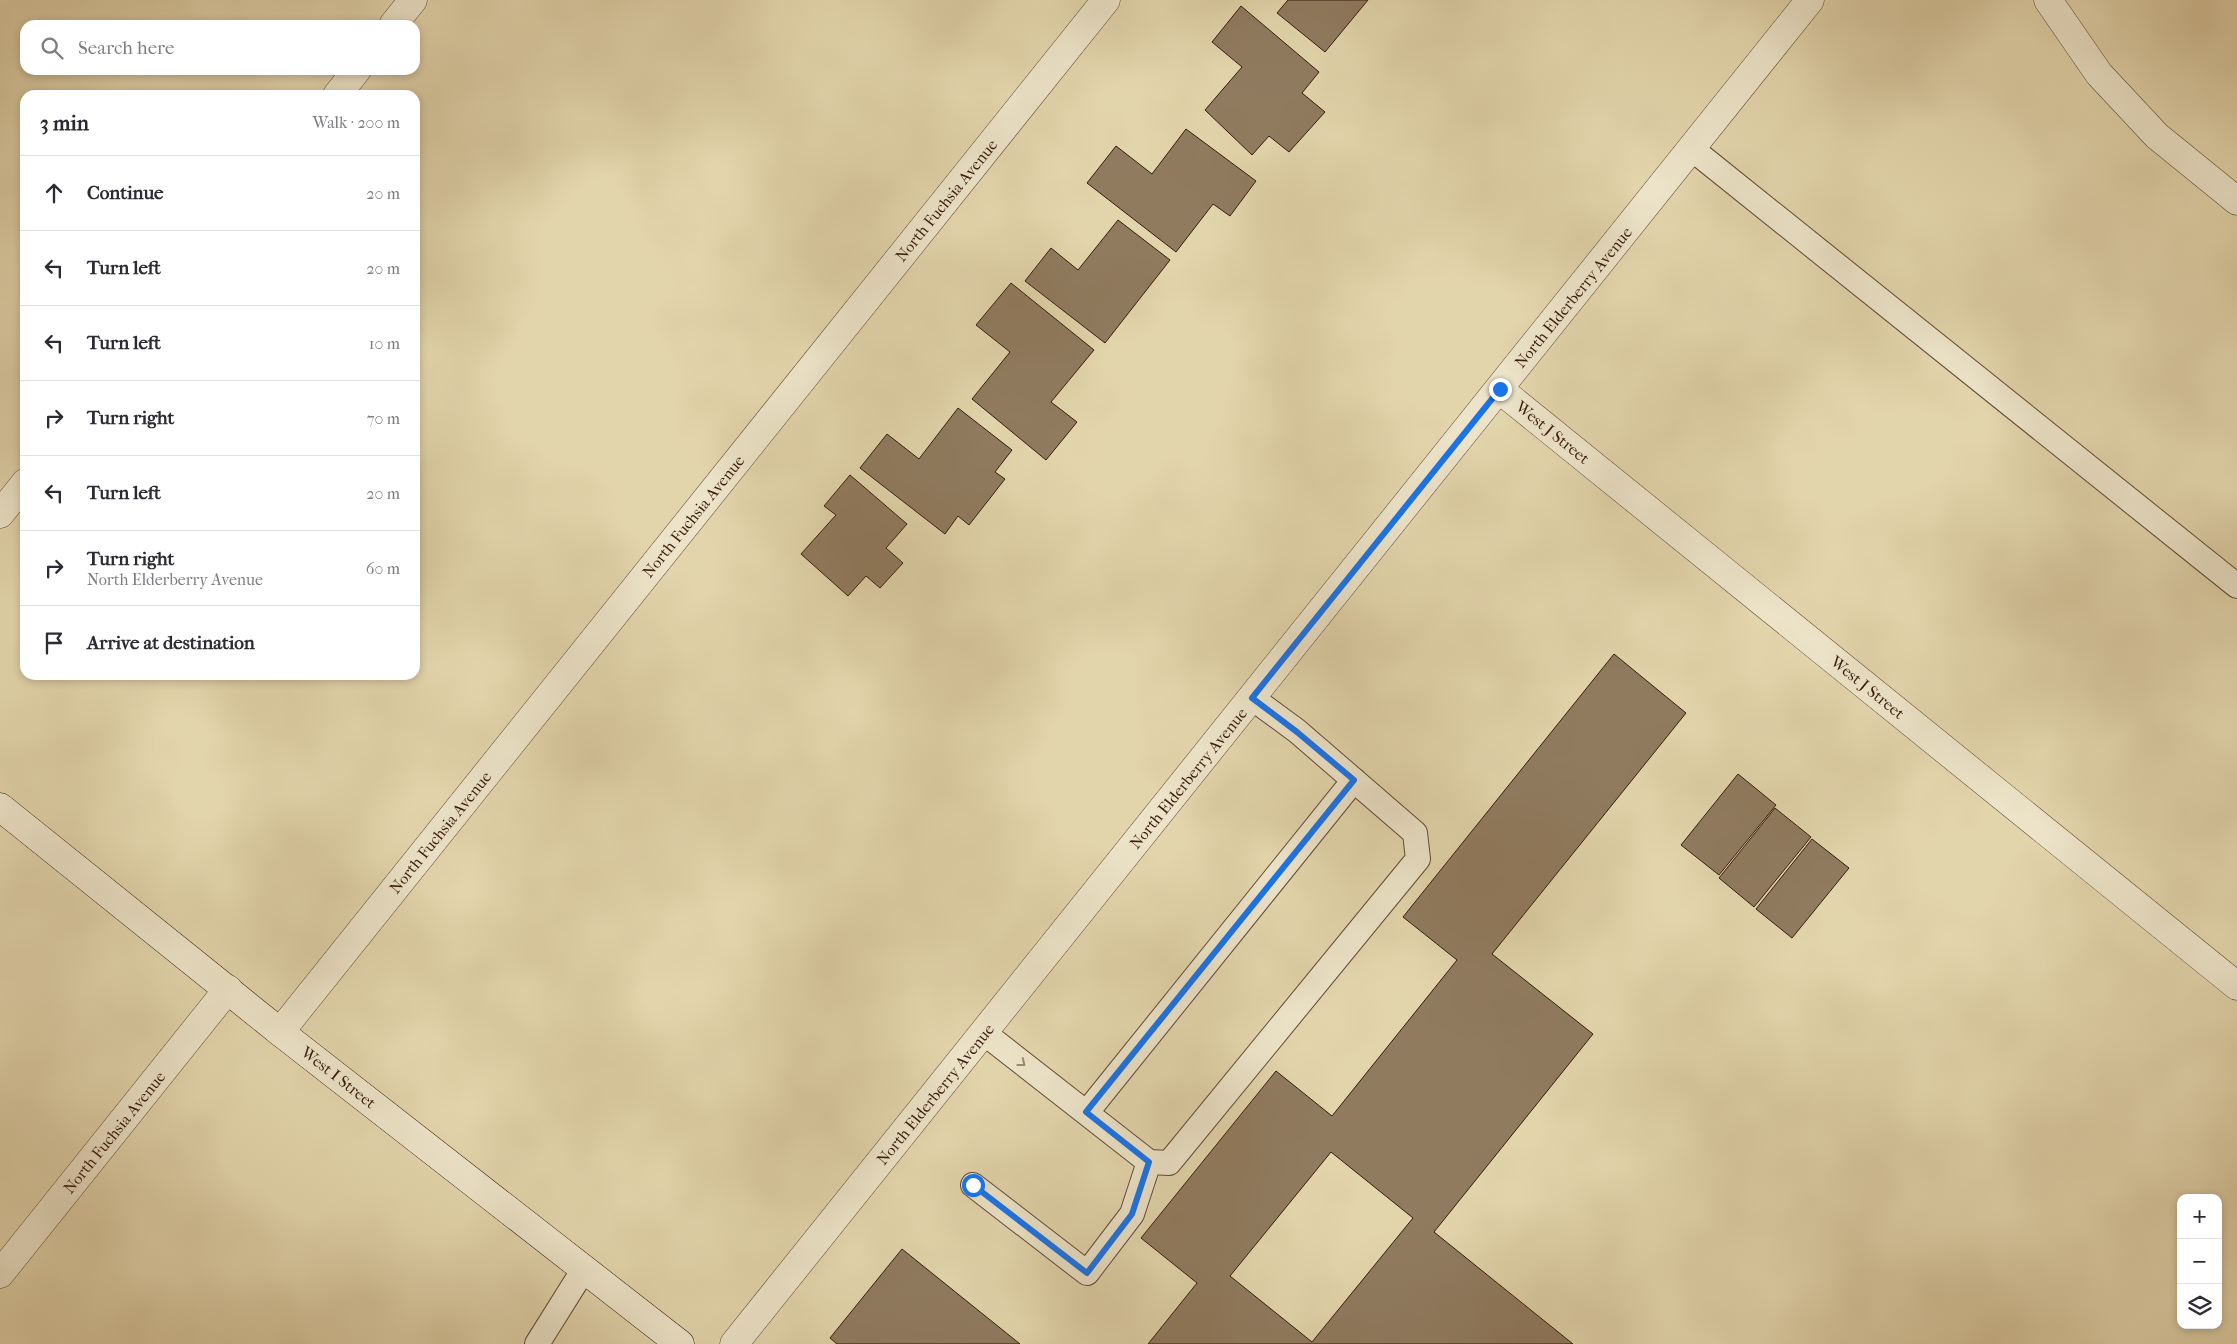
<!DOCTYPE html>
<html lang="en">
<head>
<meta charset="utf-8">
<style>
  :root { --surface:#fff; --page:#f2f2f3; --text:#2b2b33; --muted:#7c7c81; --line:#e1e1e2 }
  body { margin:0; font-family:"IM FELL French Canon",serif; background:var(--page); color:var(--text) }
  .controls { position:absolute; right:15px; bottom:15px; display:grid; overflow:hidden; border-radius:10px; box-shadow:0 2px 8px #0003 }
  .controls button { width:45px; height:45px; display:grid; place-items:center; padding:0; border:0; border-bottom:1px solid var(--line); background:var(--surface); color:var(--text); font:25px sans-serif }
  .stop { position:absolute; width:15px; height:15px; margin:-11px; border:4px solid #1a73e8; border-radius:50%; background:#fff }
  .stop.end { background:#1a73e8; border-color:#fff; box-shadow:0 1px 5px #0008 }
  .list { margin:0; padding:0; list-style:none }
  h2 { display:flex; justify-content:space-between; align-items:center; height:65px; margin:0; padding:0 20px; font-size:21px }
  h2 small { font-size:16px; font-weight:400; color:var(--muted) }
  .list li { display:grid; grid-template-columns:32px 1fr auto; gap:15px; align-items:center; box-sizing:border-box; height:75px; padding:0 20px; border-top:1px solid var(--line) }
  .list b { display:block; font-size:19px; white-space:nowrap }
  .list p { margin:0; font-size:16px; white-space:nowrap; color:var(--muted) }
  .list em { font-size:16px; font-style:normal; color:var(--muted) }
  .icon { flex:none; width:28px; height:28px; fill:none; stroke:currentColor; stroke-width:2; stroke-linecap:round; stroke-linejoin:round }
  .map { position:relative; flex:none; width:2237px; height:1344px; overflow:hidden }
  .search { position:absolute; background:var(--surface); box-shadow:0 2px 8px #0003; left:20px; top:20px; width:400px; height:55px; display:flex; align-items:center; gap:12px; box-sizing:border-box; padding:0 18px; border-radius:15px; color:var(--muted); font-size:19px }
  .panel { position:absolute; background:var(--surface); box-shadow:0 2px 8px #0003; left:20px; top:90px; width:400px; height:590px; border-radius:15px }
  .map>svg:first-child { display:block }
  .building { fill:#907b5f; stroke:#371b0d; fill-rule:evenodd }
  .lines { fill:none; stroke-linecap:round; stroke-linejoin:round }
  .lane-casing { stroke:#624934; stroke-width:26 }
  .street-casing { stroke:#624934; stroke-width:29 }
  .secondary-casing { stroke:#371b0d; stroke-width:29 }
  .lane { stroke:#ece3c8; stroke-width:24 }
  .street { stroke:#ece3c8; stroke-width:28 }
  .secondary { stroke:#ece3c8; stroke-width:28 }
  .oneway { stroke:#9b8974 }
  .route { stroke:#1a73e8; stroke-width:6 }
  .labels { text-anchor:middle; stroke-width:4; stroke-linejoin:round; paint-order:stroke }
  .street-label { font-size:16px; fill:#371b0d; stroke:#ece3c8 }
</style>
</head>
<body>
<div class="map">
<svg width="2237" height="1344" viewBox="0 0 2237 1344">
  <rect width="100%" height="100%" fill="#e2d4ab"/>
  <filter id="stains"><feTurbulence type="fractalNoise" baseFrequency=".004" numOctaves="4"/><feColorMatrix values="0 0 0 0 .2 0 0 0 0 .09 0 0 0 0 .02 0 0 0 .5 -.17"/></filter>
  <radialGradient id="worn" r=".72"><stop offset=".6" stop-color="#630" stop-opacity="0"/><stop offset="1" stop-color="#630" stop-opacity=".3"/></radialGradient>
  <path class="building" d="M1288,0h80l-43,52 -48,-39z
    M1241,6l78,66 -17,21 23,19 -36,40 -20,-16 -17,19 -47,-45 37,-43 -30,-25z
    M1186,129l70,52 -26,35 -17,-12 -37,48 -89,-69 29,-37 36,28z
    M1118,220l52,40 -65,83 -80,-62 26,-33 27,22z
    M1011,283l83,67 -43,52 26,20 -31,38 -74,-61 38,-47 -34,-27z
    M958,408l54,42 -17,22 10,7 -36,46 -11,-9 -13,18 -85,-66 27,-34 32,25z
    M850,475l57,49 -21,24 17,15 -23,25 -14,-12 -18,20 -47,-42 35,-39 -12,-9z
    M1614,654l72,59 -194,241 101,80 -159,198 139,112h-425l49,-61 -56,-45 135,-167 56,45 125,-156 -54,-43zM1331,1152l82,66 -101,124 -82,-66z
    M1738,774l38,31 -57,70 -38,-30z
    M1775,808l36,29 -57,70 -35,-29z
    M1812,839l37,29 -57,70 -36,-29z
    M902,1249l118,95h-183l-7,-6z"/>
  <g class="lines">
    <g class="lane-casing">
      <path id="lane" d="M1692,149l545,437
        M984,1033l165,129 20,1 249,-304 -3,-26 -118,-102 -45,-33
        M1087,1112l267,-332
        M973,1185l114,88 45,-59 17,-52
        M537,1344l47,-75"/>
    </g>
    <g class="street-casing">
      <path id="street" d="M2048,0l51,74 58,62 80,65
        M393,25l20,-25
        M337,95l20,-25
        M1499,389l738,597
        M0,514l25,-31
        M280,1032l826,-1032
        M0,1274l228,-285
        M734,1344l1076,-1344"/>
    </g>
    <g class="secondary-casing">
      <path id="secondary" d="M0,807l280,225 400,312"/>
    </g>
    <use href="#lane" class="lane"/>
    <use href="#street" class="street"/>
    <use href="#secondary" class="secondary"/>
  </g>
  <defs><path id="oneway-chevron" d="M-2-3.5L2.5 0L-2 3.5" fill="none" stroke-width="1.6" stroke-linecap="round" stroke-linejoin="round" transform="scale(1.25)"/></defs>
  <use class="oneway" href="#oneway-chevron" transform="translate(1022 1063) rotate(38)"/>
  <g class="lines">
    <path class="route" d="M973,1185l114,88 45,-59 17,-52 -63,-50 268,-332 -57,-48 -45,-34 248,-309"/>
  </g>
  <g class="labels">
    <g class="street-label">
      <text transform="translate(946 200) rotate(-51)" y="6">North Fuchsia Avenue</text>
      <text transform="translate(1573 297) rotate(-51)" y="6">North Elderberry Avenue</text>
      <text transform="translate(1553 432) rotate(39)" y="6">West J Street</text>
      <text transform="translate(693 516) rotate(-51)" y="6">North Fuchsia Avenue</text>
      <text transform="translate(1868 687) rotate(39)" y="6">West J Street</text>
      <text transform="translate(1188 778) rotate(-51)" y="6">North Elderberry Avenue</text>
      <text transform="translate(440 832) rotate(-51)" y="6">North Fuchsia Avenue</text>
      <text transform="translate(339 1077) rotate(38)" y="6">West I Street</text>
      <text transform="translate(935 1094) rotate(-51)" y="6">North Elderberry Avenue</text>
      <text transform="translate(114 1132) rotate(-51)" y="6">North Fuchsia Avenue</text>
    </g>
  </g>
  <rect width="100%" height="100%" filter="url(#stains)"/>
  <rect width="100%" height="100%" fill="url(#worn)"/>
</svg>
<div class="controls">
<button>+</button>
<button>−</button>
<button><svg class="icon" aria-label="layers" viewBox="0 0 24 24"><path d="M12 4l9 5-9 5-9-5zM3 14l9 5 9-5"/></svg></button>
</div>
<div class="stop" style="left:973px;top:1185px"></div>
<div class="stop end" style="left:1500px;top:389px"></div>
<div class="search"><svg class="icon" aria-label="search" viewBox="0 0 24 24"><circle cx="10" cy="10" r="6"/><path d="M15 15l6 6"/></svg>Search here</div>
<section class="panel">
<h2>3 min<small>Walk · 200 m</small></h2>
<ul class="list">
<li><svg class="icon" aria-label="ahead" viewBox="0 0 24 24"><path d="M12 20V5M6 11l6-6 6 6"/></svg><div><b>Continue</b></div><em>20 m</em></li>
<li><svg class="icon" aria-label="left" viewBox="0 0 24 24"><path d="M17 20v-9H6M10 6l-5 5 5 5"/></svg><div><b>Turn left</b></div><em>20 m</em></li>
<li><svg class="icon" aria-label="left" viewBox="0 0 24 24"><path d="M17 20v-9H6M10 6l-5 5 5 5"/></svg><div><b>Turn left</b></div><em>10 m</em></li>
<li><svg class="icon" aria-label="right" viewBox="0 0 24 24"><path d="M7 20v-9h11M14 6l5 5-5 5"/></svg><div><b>Turn right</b></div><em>70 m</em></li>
<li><svg class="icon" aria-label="left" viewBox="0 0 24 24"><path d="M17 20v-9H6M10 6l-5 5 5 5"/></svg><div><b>Turn left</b></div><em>20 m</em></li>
<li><svg class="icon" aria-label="right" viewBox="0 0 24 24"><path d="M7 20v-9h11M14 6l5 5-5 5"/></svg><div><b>Turn right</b><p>North Elderberry Avenue</p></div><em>60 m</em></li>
<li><svg class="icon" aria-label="arrive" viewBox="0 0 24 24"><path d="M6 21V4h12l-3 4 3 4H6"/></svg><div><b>Arrive at destination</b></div></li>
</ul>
</section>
</div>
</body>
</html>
